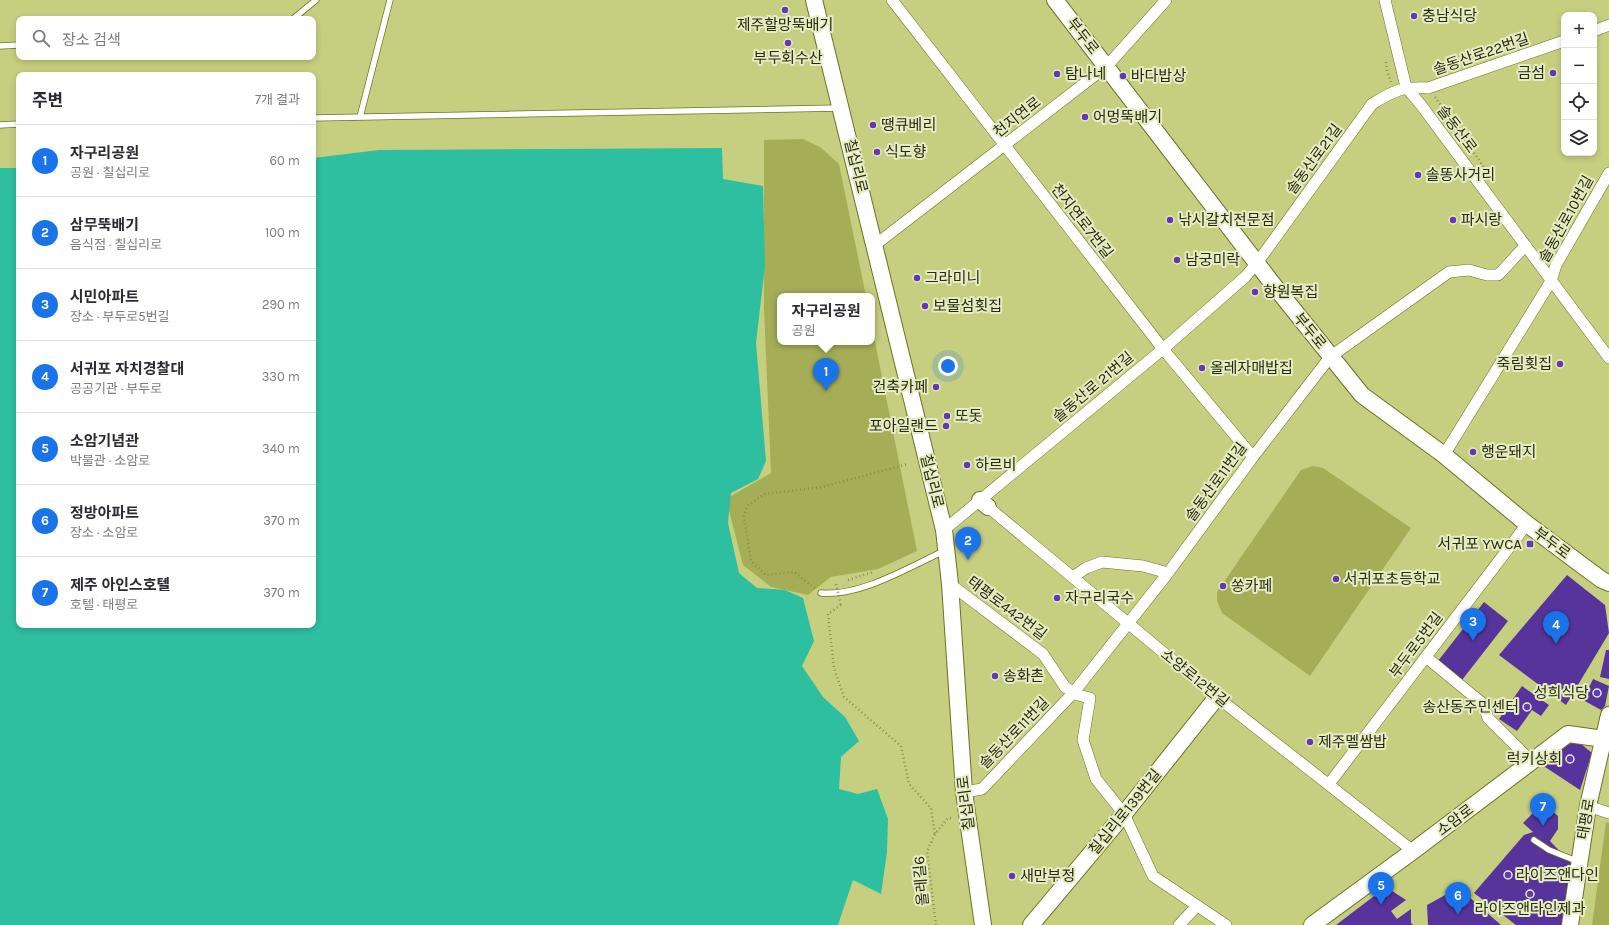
<!DOCTYPE html>
<html lang="ko">
<head>
<meta charset="utf-8">
<style>
  :root { --surface:#fff; --page:#f7f7f7; --text:#2b2b33; --muted:#7c7c81; --line:#e1e1e2; --accent:#1a73e8 }
  body { margin:0; font-family:Karla,"Noto Sans KR",sans-serif; background:var(--page); color:var(--text) }
  .controls { position:absolute; right:12px; top:12px; display:grid; overflow:hidden; border-radius:8px; box-shadow:0 2px 6px #0003 }
  .controls button { width:36px; height:36px; display:grid; place-items:center; padding:0; border:0; border-bottom:1px solid var(--line); background:var(--surface); color:var(--text); font:20px sans-serif }
  .you { position:absolute; left:948px; top:366px; width:14px; height:14px; margin:-10px; border:3px solid #fff; border-radius:50%; background:#1a73e8; box-shadow:0 0 0 6px #1a73e833 }
  .badge { display:grid; place-items:center; width:26px; height:26px; border-radius:50%; background:var(--accent); color:#fff; font-size:13px; font-weight:700 }
  .pin { position:absolute; translate:-50% -33px; filter:drop-shadow(0 1px 2px #0008) }
  .pin::after { content:''; position:absolute; top:21px; width:14px; height:12px; background:inherit; clip-path:polygon(0 0,100% 0,50% 100%) }
  .popup { position:absolute; left:777px; top:293px; width:98px; height:52px; box-sizing:border-box; display:grid; place-content:center; border-radius:8px; background:var(--surface); filter:drop-shadow(0 1px 3px #0005); font-size:13px; white-space:nowrap; color:var(--muted) }
  .popup b { font-size:15px; color:var(--text) }
  .popup::after { content:''; position:absolute; left:50%; top:100%; margin-left:-8px; border:8px solid transparent; border-top-color:var(--surface) }
  .list { margin:0; padding:0; list-style:none }
  h2 { display:flex; justify-content:space-between; align-items:center; height:52px; margin:0; padding:0 16px; font-size:17px }
  h2 small { font-size:13px; font-weight:400; color:var(--muted) }
  .list li { display:grid; grid-template-columns:26px 1fr auto; gap:12px; align-items:center; box-sizing:border-box; height:72px; padding:0 16px; border-top:1px solid var(--line) }
  .list b { display:block; font-size:15px; white-space:nowrap }
  .list p { margin:0; font-size:13px; white-space:nowrap; color:var(--muted) }
  .list em { font-size:13px; font-style:normal; color:var(--muted) }
  .icon { flex:none; width:22px; height:22px; fill:none; stroke:currentColor; stroke-width:2; stroke-linecap:round; stroke-linejoin:round }
  .map { position:relative; flex:none; width:1609px; height:925px; overflow:hidden }
  .search { position:absolute; background:var(--surface); box-shadow:0 2px 6px #0003; left:16px; top:16px; width:300px; height:44px; display:flex; align-items:center; gap:10px; box-sizing:border-box; padding:0 14px; border-radius:8px; color:var(--muted); font-size:15px }
  .panel { position:absolute; background:var(--surface); box-shadow:0 2px 6px #0003; left:16px; top:72px; width:300px; height:556px; border-radius:8px }
  .map>svg:first-child { display:block }
  .green { fill:#a5ae56 }
  .water { fill:#2ebfa0 }
  .building { fill:#57349b }
  .lines { fill:none; stroke-linecap:round; stroke-linejoin:round }
  .lane-casing { stroke:#6c7322; stroke-width:7 }
  .street-casing { stroke:#6c7322; stroke-width:12 }
  .secondary-casing { stroke:#6c7322; stroke-width:18 }
  .path { stroke:#878e50; stroke-width:2.5; stroke-dasharray:1 3; stroke-linecap:butt }
  .lane { stroke:#fff; stroke-width:5.5 }
  .street { stroke:#fff; stroke-width:11 }
  .secondary { stroke:#fff; stroke-width:16 }
  .path-bridge { stroke:#878e50; stroke-width:2.5; stroke-dasharray:1 3; stroke-linecap:butt }
  .poi-dot { fill:#6239b1; stroke:#e6ecc5; stroke-width:1.5 }
  .labels { text-anchor:middle; stroke-width:4; stroke-linejoin:round; paint-order:stroke }
  .poi-label { font-size:15px; fill:#282b09; stroke:#e6ecc5; text-anchor:start }
  .street-label { font-size:15px; fill:#282b09; stroke:#e6ecc5 }
</style>
</head>
<body>
<div class="map">
<svg width="1609" height="925" viewBox="0 0 1609 925">
  <rect width="100%" height="100%" fill="#c6cf7f"/>
  <path class="green" d="M803,139l17,8 19,17 27,132h-86v46h92v-15l45,224 -39,18 -47,8 -23,18 -37,-8 -28,-22 -17,-66 45,-26 -7,-164v-169z
    M1313,466l10,2 88,60 -101,148 -88,-63 -5,-12v-9l84,-122z
    M1606,822l3,1v102h-17z"/>
  <path class="water" d="M722,148l1,31 40,7 2,80 -9,77 10,118 -8,18 -27,14 -3,30 11,50 18,15 28,2 18,8 11,43 -12,25 21,31 22,20 14,24 -18,16 -2,32 19,5 19,-5 11,30 -1,33 -6,42 -28,-14 -15,45h-838v-757h19v457h294v-467l66,-8z"/>
  <path class="building" d="M1567,575l38,30 4,28 -43,72 -67,-50z
    M1484,602l24,19 -46,59 -24,-19z
    M1606,650h3v29l-9,-2z
    M1593,679l16,7 -4,20 -4,4 -18,-10z
    M1522,686l27,19 -8,11 -9,-6 -15,21 -18,-12z
    M1575,739l17,14 -12,37 -38,-25z
    M1543,803l15,13v13l-8,12 24,25 -10,55 -3,4h-45l-42,-32 50,-58 9,-3 -10,-9z
    M1386,887l20,13 -15,11 6,8 14,-10v14l2,2h-77z
    M1447,894l21,2 33,29h-73l-1,-20z"/>
  <g class="lines">
    <g class="lane-casing">
      <path id="lane" d="M293,19l23,-19
        M0,46l19,-1
        M360,117l30,-117
        M313,118l526,-10
        M0,125l19,-1
        M821,593c39,4 88,-26 123,-42
        M1534,840l15,10 30,12"/>
    </g>
    <g class="street-casing">
      <path id="street" d="M892,0l271,349 90,108
        M1385,0l21,87 15,18 188,253
        M1594,31l15,-6
        M875,245l232,-179 59,-66
        M1444,455l107,-174 5,-16 53,-92
        M988,507l229,190 196,154
        M944,530l219,-181 82,-72 12,-14 115,-159c23,-14 29,-17 56,-16l136,-47
        M1073,577l13,-9 16,-6 41,4 25,7
        M950,584l93,70 22,33 13,8 12,3 -7,42 13,39 28,35 29,62 73,49
        M1426,657l57,47 5,14 44,44
        M1329,784l198,-260
        M964,792l18,-3 92,-97 94,-119 85,-116 77,-100 119,-85 20,-2 18,5h11c10,-9 17,-20 28,-29
        M1588,806l21,7
        M1179,925l18,-19"/>
    </g>
    <g class="secondary-casing">
      <path id="secondary" d="M814,0l130,530 6,54 14,208 19,133
        M1055,0l217,283 90,112 82,60 83,69 48,36 27,20 7,3
        M980,500l8,7
        M1031,925l93,-111 93,-117
        M1312,925l101,-74 155,-117 36,5
        M1570,925l18,-119 21,-91"/>
    </g>
    <path class="path" d="M1386,62l1,9 4,11
      M1435,97l53,76
      M848,580l25,-8
      M815,588l-21,-16 -28,3 -15,-14 -7,-44 3,-11 18,-12 57,-7 86,-23
      M841,605l-13,9 6,54 10,29 57,49 8,38 22,24 4,26
      M936,925l-9,-74 8,-17 13,-16h6"/>
    <use href="#lane" class="lane"/>
    <use href="#street" class="street"/>
    <use href="#secondary" class="secondary"/>
    <path class="path-bridge" d="M836,584l5,21"/>
  </g>
  <g class="poi-dot">
    <circle cx="785" cy="10" r="4"/>
    <circle cx="1414" cy="16" r="4"/>
    <circle cx="788" cy="43" r="4"/>
    <circle cx="1553" cy="73" r="4"/>
    <circle cx="1057" cy="74" r="4"/>
    <circle cx="1123" cy="76" r="4"/>
    <circle cx="1085" cy="117" r="4"/>
    <circle cx="873" cy="125" r="4"/>
    <circle cx="877" cy="152" r="4"/>
    <circle cx="1418" cy="175" r="4"/>
    <circle cx="1170" cy="220" r="4"/>
    <circle cx="1453" cy="220" r="4"/>
    <circle cx="1177" cy="260" r="4"/>
    <circle cx="917" cy="278" r="4"/>
    <circle cx="1255" cy="292" r="4"/>
    <circle cx="925" cy="306" r="4"/>
    <circle cx="1560" cy="364" r="4"/>
    <circle cx="1202" cy="368" r="4"/>
    <circle cx="936" cy="387" r="4"/>
    <circle cx="947" cy="416" r="4"/>
    <circle cx="946" cy="426" r="4"/>
    <circle cx="1473" cy="452" r="4"/>
    <circle cx="967" cy="465" r="4"/>
    <rect x="1526" y="540" width="8" height="8" rx="2"/>
    <circle cx="1336" cy="579" r="4"/>
    <circle cx="1223" cy="586" r="4"/>
    <circle cx="1057" cy="598" r="4"/>
    <circle cx="995" cy="676" r="4"/>
    <circle cx="1597" cy="693" r="4"/>
    <circle cx="1527" cy="707" r="4"/>
    <circle cx="1310" cy="742" r="4"/>
    <circle cx="1570" cy="759" r="4"/>
    <circle cx="1508" cy="875" r="4"/>
    <circle cx="1012" cy="876" r="4"/>
    <circle cx="1530" cy="894" r="4"/>
  </g>
  <g class="labels">
    <g class="poi-label">
      <text x="1422" y="21">충남식당</text>
      <text x="785" y="30" text-anchor="middle">제주할망뚝배기</text>
      <text x="788" y="63" text-anchor="middle">부두회수산</text>
      <text x="1545" y="78" text-anchor="end">금섬</text>
      <text x="1065" y="79">탐나네</text>
      <text x="1131" y="81">바다밥상</text>
      <text x="1093" y="122">어멍뚝배기</text>
      <text x="881" y="130">땡큐베리</text>
      <text x="885" y="157">식도향</text>
      <text x="1426" y="180">솔똥사거리</text>
      <text x="1178" y="225">낚시갈치전문점</text>
      <text x="1461" y="225">파시랑</text>
      <text x="1185" y="265">남궁미락</text>
      <text x="925" y="283">그라미니</text>
      <text x="1263" y="297">향원복집</text>
      <text x="933" y="311">보물섬횟집</text>
      <text x="1552" y="369" text-anchor="end">죽림횟집</text>
      <text x="1210" y="373">올레자매밥집</text>
      <text x="928" y="392" text-anchor="end">건축카페</text>
      <text x="955" y="421">또돗</text>
      <text x="938" y="431" text-anchor="end">포아일랜드</text>
      <text x="1481" y="457">행운돼지</text>
      <text x="975" y="470">하르비</text>
      <text x="1522" y="549" text-anchor="end">서귀포 YWCA</text>
      <text x="1344" y="584">서귀포초등학교</text>
      <text x="1231" y="591">쏭카페</text>
      <text x="1065" y="603">자구리국수</text>
      <text x="1003" y="681">송화촌</text>
      <text x="1589" y="698" text-anchor="end">성희식당</text>
      <text x="1519" y="712" text-anchor="end">송산동주민센터</text>
      <text x="1318" y="747">제주멜쌈밥</text>
      <text x="1562" y="764" text-anchor="end">럭키상회</text>
      <text x="1516" y="880">라이즈앤다인</text>
      <text x="1020" y="881">새만부정</text>
      <text x="1530" y="914" text-anchor="middle">라이즈앤다인제과</text>
    </g>
    <g class="street-label">
      <text transform="translate(1083 36) rotate(52)" y="5">부두로</text>
      <text transform="translate(1481 54) rotate(-19)" y="5">솔동산로22번길</text>
      <text transform="translate(1017 117) rotate(-38)" y="5">천지연로</text>
      <text transform="translate(1457 129) rotate(53)" y="5">솔동산로</text>
      <text transform="translate(1314 159) rotate(-54)" y="5">솔동산로21길</text>
      <text transform="translate(856 166) rotate(76)" y="5">칠십리로</text>
      <text transform="translate(1566 219) rotate(-61)" y="5">솔동산로10번길</text>
      <text transform="translate(1082 221) rotate(52)" y="5">천지연로7번길</text>
      <text transform="translate(1310 331) rotate(51)" y="5">부두로</text>
      <text transform="translate(1093 387) rotate(-40)" y="5">솔동산로 21번길</text>
      <text transform="translate(932 481) rotate(76)" y="5">칠십리로</text>
      <text transform="translate(1216 482) rotate(-54)" y="5">솔동산로11번길</text>
      <text transform="translate(1552 543) rotate(37)" y="5">부두로</text>
      <text transform="translate(1007 608) rotate(37)" y="5">태평로442번길</text>
      <text transform="translate(1416 645) rotate(-53)" y="5">부두로5번길</text>
      <text transform="translate(1195 678) rotate(39)" y="5">소양로12번길</text>
      <text transform="translate(1014 733) rotate(-46)" y="5">솔동산로11번길</text>
      <text transform="translate(966 803) rotate(-97)" y="5">칠십리로</text>
      <text transform="translate(1125 812) rotate(-51)" y="5">칠십리로139번길</text>
      <text transform="translate(1586 819) rotate(-80)" y="5">태평로</text>
      <text transform="translate(1455 820) rotate(-37)" y="5">소암로</text>
      <text transform="translate(921 881) rotate(-95)" y="5">올레길6</text>
    </g>
  </g>
</svg>
<div class="controls">
<button>+</button>
<button>−</button>
<button><svg class="icon" aria-label="locate" viewBox="0 0 24 24"><circle cx="12" cy="12" r="6"/><path d="M12 2v4M12 18v4M2 12h4M18 12h4"/></svg></button>
<button><svg class="icon" aria-label="layers" viewBox="0 0 24 24"><path d="M12 4l9 5-9 5-9-5zM3 14l9 5 9-5"/></svg></button>
</div>
<div class="you"></div>
<div class="pin badge" style="left:826px;top:391px">1</div>
<div class="popup"><b>자구리공원</b>공원</div>
<div class="pin badge" style="left:968px;top:560px">2</div>
<div class="pin badge" style="left:1473px;top:641px">3</div>
<div class="pin badge" style="left:1556px;top:644px">4</div>
<div class="pin badge" style="left:1381px;top:905px">5</div>
<div class="pin badge" style="left:1458px;top:915px">6</div>
<div class="pin badge" style="left:1543px;top:826px">7</div>
<div class="search"><svg class="icon" aria-label="search" viewBox="0 0 24 24"><circle cx="10" cy="10" r="6"/><path d="M15 15l6 6"/></svg>장소 검색</div>
<section class="panel">
<h2>주변<small>7개 결과</small></h2>
<ul class="list">
<li><span class="badge">1</span><div><b>자구리공원</b><p>공원 · 칠십리로</p></div><em>60 m</em></li>
<li><span class="badge">2</span><div><b>삼무뚝배기</b><p>음식점 · 칠십리로</p></div><em>100 m</em></li>
<li><span class="badge">3</span><div><b>시민아파트</b><p>장소 · 부두로5번길</p></div><em>290 m</em></li>
<li><span class="badge">4</span><div><b>서귀포 자치경찰대</b><p>공공기관 · 부두로</p></div><em>330 m</em></li>
<li><span class="badge">5</span><div><b>소암기념관</b><p>박물관 · 소암로</p></div><em>340 m</em></li>
<li><span class="badge">6</span><div><b>정방아파트</b><p>장소 · 소암로</p></div><em>370 m</em></li>
<li><span class="badge">7</span><div><b>제주 아인스호텔</b><p>호텔 · 태평로</p></div><em>370 m</em></li>
</ul>
</section>
</div>
</body>
</html>
